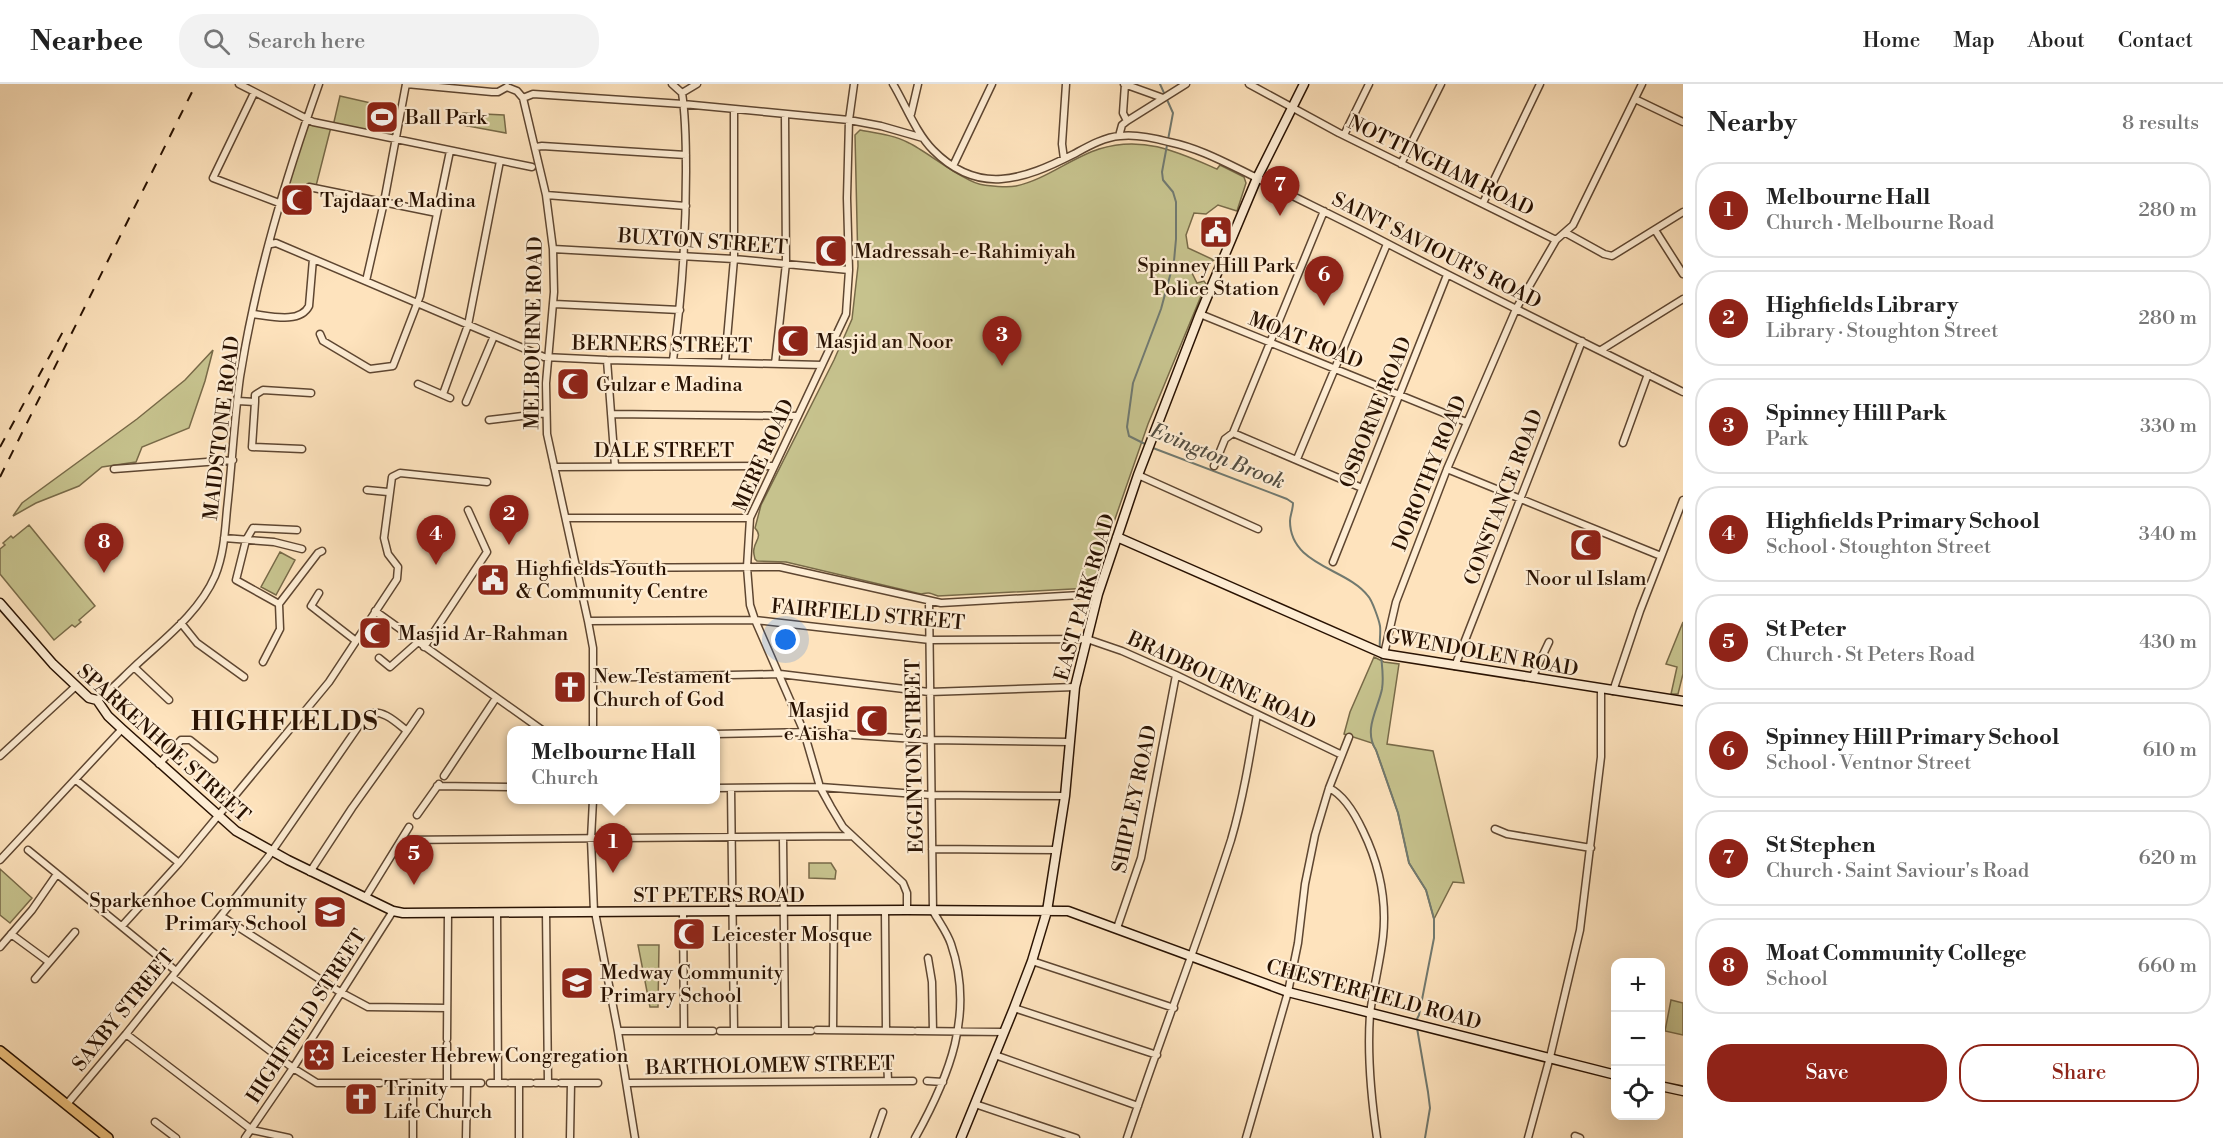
<!DOCTYPE html>
<html lang="en">
<head>
<meta charset="utf-8">
<style>
  :root { --surface:#fff; --page:#f2f2f2; --text:#222; --muted:#767676; --line:#e0e0e0; --accent:#8f2418 }
  body { margin:0; font-family:"Libre Bodoni",serif; background:var(--page); color:var(--text) }
  .controls { position:absolute; right:18px; bottom:18px; display:grid; overflow:hidden; border-radius:12px; box-shadow:0 6px 24px #0002 }
  .controls button { width:54px; height:54px; display:grid; place-items:center; padding:0; border:0; border-bottom:2px solid var(--line); background:var(--surface); color:var(--text); font:30px sans-serif }
  .you { position:absolute; left:786px; top:556px; width:21px; height:21px; margin:-15px; border:4px solid #fff; border-radius:50%; background:#1a73e8; box-shadow:0 0 0 9px #1a73e833 }
  .badge { display:grid; place-items:center; width:39px; height:39px; border-radius:50%; background:var(--accent); color:#fff; font-size:20px; font-weight:700 }
  .pin { position:absolute; translate:-50% -50px; filter:drop-shadow(0 2px 3px #0008) }
  .pin::after { content:''; position:absolute; top:32px; width:21px; height:18px; background:inherit; clip-path:polygon(0 0,100% 0,50% 100%) }
  .popup { position:absolute; left:507px; top:642px; width:213px; height:78px; box-sizing:border-box; display:grid; place-content:center; border-radius:12px; background:var(--surface); filter:drop-shadow(0 2px 4px #0005); font-size:20px; white-space:nowrap; color:var(--muted) }
  .popup b { font-size:22px; color:var(--text) }
  .popup::after { content:''; position:absolute; left:50%; top:100%; margin-left:-12px; border:12px solid transparent; border-top-color:var(--surface) }
  .list { margin:0; padding:0; list-style:none }
  h2 { display:flex; justify-content:space-between; align-items:center; height:78px; margin:0; padding:0 24px; font-size:26px }
  h2 small { font-size:20px; font-weight:400; color:var(--muted) }
  .list li { display:grid; grid-template-columns:39px 1fr auto; gap:18px; align-items:center; box-sizing:border-box; height:96px; margin:0 12px 12px; padding:0 12px; border:2px solid var(--line); border-radius:24px }
  .list b { display:block; font-size:22px; white-space:nowrap }
  .list p { margin:0; font-size:20px; white-space:nowrap; color:var(--muted) }
  .list em { font-size:20px; font-style:normal; color:var(--muted) }
  .actions { display:flex; gap:12px; padding:18px 24px }
  .actions a { flex:1; padding:14px 0; border:2px solid var(--accent); border-radius:24px; text-align:center; font-size:21px; color:var(--accent) }
  .actions .main { background:var(--accent); color:#fff }
  .icon { flex:none; width:33px; height:33px; fill:none; stroke:currentColor; stroke-width:2; stroke-linecap:round; stroke-linejoin:round }
  .map { position:relative; flex:none; width:1683px; height:1054px; overflow:hidden }
  header { display:flex; align-items:center; gap:36px; box-sizing:border-box; height:84px; padding:0 30px; background:var(--surface); border-bottom:2px solid var(--line) }
  header strong { font-size:28px }
  nav { display:flex; gap:33px; margin-inline-start:auto; font-size:21px }
  .search { width:420px; height:54px; background:var(--page); display:flex; align-items:center; gap:15px; box-sizing:border-box; padding:0 21px; border-radius:24px; color:var(--muted); font-size:22px }
  main { display:flex }
  aside { flex:1; background:var(--surface) }
  .map>svg:first-child { display:block }
  .green { fill:#c6c28d; stroke:#786a48; stroke-width:1.5 }
  .lines { fill:none; stroke-linecap:round; stroke-linejoin:round }
  .stream { stroke:#71796f; stroke-width:2 }
  .street-casing { stroke:#5e4631; stroke-width:9 }
  .secondary-casing { stroke:#291202; stroke-width:11 }
  .primary-casing { stroke:#291202; stroke-width:12 }
  .street { stroke:#feedd4; stroke-width:6 }
  .secondary { stroke:#feedd4; stroke-width:8 }
  .primary { stroke:#efc27e; stroke-width:9 }
  .rail { stroke:#291202; stroke-width:2; stroke-dasharray:10 10; stroke-linecap:butt }
  .labels { text-anchor:middle; stroke-width:4.5; stroke-linejoin:round; paint-order:stroke }
  .poi-label { font-size:20px; fill:#291202; stroke:#feedd4; text-anchor:start }
  .street-label { font-size:20px; fill:#291202; stroke:#feedd4 }
  .water-label { font-size:21px; font-style:italic; fill:#534e42; stroke:#feedd4 }
  .district-label { font-size:26px; font-weight:bold; letter-spacing:1.5px; fill:#291202; stroke:#feedd4 }
</style>
</head>
<body>
<header>
<strong>Nearbee</strong>
<div class="search"><svg class="icon" aria-label="search" viewBox="0 0 24 24"><circle cx="10" cy="10" r="6"/><path d="M15 15l6 6"/></svg>Search here</div>
<nav><a>Home</a><a>Map</a><a>About</a><a>Contact</a></nav>
</header>
<main>
<div class="map">
<svg width="1683" height="1054" viewBox="0 0 1683 1054">
  <rect width="100%" height="100%" fill="#fee3bd"/>
  <filter id="stains"><feTurbulence type="fractalNoise" baseFrequency=".00333" numOctaves="4"/><feColorMatrix values="0 0 0 0 .2 0 0 0 0 .09 0 0 0 0 .02 0 0 0 .5 -.17"/></filter>
  <radialGradient id="worn" r=".72"><stop offset=".6" stop-color="#630" stop-opacity="0"/><stop offset="1" stop-color="#630" stop-opacity=".3"/></radialGradient>
  <path class="green" d="M340,12l53,12 -5,22 -15,-3 -1,4 -39,-5z
    M463,29l41,2 2,18 -44,-8z
    M307,36l24,7 -15,59 -5,7 -26,-6z
    M860,46c16,3 34,5 49,13 17,8 58,41 75,42 9,1 22,3 32,1 29,-6 55,-28 83,-37 44,-14 79,3 118,20l3,-4 24,12 2,6 -9,28 -19,-6 -12,9 -12,-1 -8,22 2,13 26,12 -22,13 5,10 7,-2 2,3 -58,140 -57,164 -153,8c-10,-3 -6,-4 -17,-2l-135,-32 -29,-1 -2,-2c-1,-4 -2,-7 -1,-10 1,-9 9,-12 1,-21l6,-23 73,-145 18,-41 6,-53 -3,-131z
    M213,266l-8,31 -16,47 -47,19 -6,15 -34,5 -23,19 -43,17 -23,13 9,-13 115,-84 48,-39z
    M29,441l66,81 -16,14 2,2 -6,5 -3,-2 -18,15 -54,-66v-25l5,-4 -2,-2 8,-7 2,2z
    M280,468l15,8 -19,35 -15,-8z
    M1683,538v52l-5,20h-7l6,-27 -11,-3z
    M1374,573l10,5 15,2 -12,80 46,7 31,132 -11,-1 -19,37 -8,-29 -17,-27 -11,-50 -22,-63 -4,-7 -28,-9 6,-22z
    M809,779h22l5,8 -1,8 -26,-1z
    M0,785l32,29 -22,25 -10,-8z
    M638,861h21l-1,62h-8z
    M1671,916l12,3v32l-18,-4z"/>
  <g class="lines">
    <path class="stream" d="M1147,361l-18,-9 -2,-9 6,-44 28,-74 13,-48 2,-22v-37l-3,-10 -10,-12 -1,-8 11,-59 -13,-29
      M1153,364l134,51 6,4c0,7 -3,12 -3,18 0,45 57,47 78,75 4,4 11,24 12,30 1,7 -1,16 0,23
      M1381,571c1,12 3,22 1,34 -4,20 -19,41 -6,61l22,63 11,50 17,27 8,29v19l-15,77 -4,8
      M1417,944l11,64 2,16 -5,30"/>
    <g class="street-casing">
      <path id="street" d="M239,0l74,38 219,45
        M406,0l86,8h6l9,-5
        M672,0l10,9
        M854,0l-5,36 -2,78 2,72 -3,44 -96,204 -3,49 3,38 5,15 49,112 16,55 11,20 12,20 60,56 4,10v17
        M893,0c12,20 23,49 40,66 45,46 90,30 141,4 13,-7 30,-17 46,-18 15,-2 34,2 49,6 30,6 57,21 84,34 39,20 79,39 118,59 103,54 208,105 312,157
        M1124,0l39,14
        M1125,0l-2,29 4,8
        M1249,0l90,49 217,107
        M507,3l10,4 6,7 23,97 7,54 1,43 -8,91 1,51 41,187 5,27v82
        M254,9l-41,85 66,25
        M523,14l10,-4 150,10 166,16 32,6 42,12
        M1635,15l48,23
        M911,30l7,-30
        M1344,51l25,-51
        M1119,52l3,-11 5,-4 59,-37
        M536,63l6,-1 144,9
        M1064,75l-2,-15 4,-60
        M1401,80l40,-80
        M953,82l39,-82
        M309,103l128,26
        M546,111l140,11
        M1483,119l57,-119
        M1655,146l28,44
        M1566,149l38,21 8,2 71,-44
        M271,160l5,-1 268,114 63,3 215,5
        M553,165l181,10 115,11
        M366,197l18,-79 22,-118
        M554,220l126,6
        M253,230c17,2 47,10 56,-8l4,-47
        M1200,230l266,108
        M320,250l3,7 47,28 23,-3 27,-70 30,-145
        M1601,266l82,-51
        M607,276l8,106
        M673,276c9,-62 13,-125 13,-189 0,-25 0,-53 -4,-78l15,-9
        M725,278l9,-103v-150
        M775,280l11,-101 -1,-149
        M418,300l32,14
        M443,310l25,-69 32,-164
        M238,317l17,1 -3,45 50,2
        M255,318v-7l8,-5 48,3
        M466,318l28,-66
        M611,330l187,2
        M489,336l57,-7
        M1233,349l129,55
        M1623,359l25,-69
        M1297,375l90,-215
        M1214,382l11,-27 8,-6 91,-222
        M554,383l219,-1
        M114,385l119,-9
        M1447,385l214,87
        M1138,391l120,54
        M367,406l21,2
        M566,434h184
        M297,446l-44,-2 -7,12 -10,40 43,24 39,-51 4,-2
        M224,454l50,4 28,7
        M1333,478l114,-287
        M578,484l202,-1 161,36 157,-9
        M319,509l-8,13 45,35
        M375,527l167,119
        M588,537l167,-1 175,20 157,-1 35,12 54,24 166,80
        M181,539l16,20 47,34
        M424,563l63,-95 -19,-42
        M1384,570l12,-52 51,-133 69,-160 40,-69 17,-15 69,-141
        M379,574l11,9 27,-24
        M263,578l17,-33 -1,-25
        M1455,582l127,-325
        M134,583l35,33
        M593,594l187,-4 149,18 146,-5
        M1532,594l17,-36
        M1613,607l27,-80 43,-111
        M97,616c14,-9 25,-22 37,-33 30,-28 65,-54 81,-91 9,-22 10,-45 12,-67 5,-44 7,-88 13,-132 16,-101 45,-197 79,-293
        M407,647l13,-19
        M715,650l95,-2 120,8 140,2
        M0,672l76,-70
        M159,680l22,-24h9l24,19
        M444,692l52,-78
        M76,696l103,83
        M437,702l74,1
        M715,704l105,-1 110,8 135,1
        M731,704l3,243
        M1329,704c15,7 27,28 34,43 16,33 24,69 20,106 -3,26 -10,52 -13,77 -3,42 1,83 7,124
        M593,716l-2,39 3,73
        M417,731l22,-31
        M1495,745l12,5 84,14
        M783,754l2,193
        M401,756l451,-4
        M932,765l125,1
        M28,766l148,121
        M0,776l122,-131
        M367,811l42,-68
        M885,827l1,119
        M546,828l2,171
        M595,828l23,120 17,106
        M683,828l1,118
        M497,829l1,170
        M221,832l119,76 28,15 79,1
        M122,842l57,-63 150,-181 68,-103 1,-12 -10,-13 -4,-16 8,-61 8,-4 87,9
        M1117,844l24,-70 35,-183
        M11,850l38,28
        M0,863l32,-37 25,-36
        M928,874l4,24 1,49
        M1032,877l142,47
        M172,893l121,91 24,15h63
        M35,895l40,-47
        M1014,924l143,47
        M817,946l96,1
        M833,946l1,-119
        M618,947h95
        M720,947h91
        M917,947l87,1
        M126,950l126,96 37,8
        M447,955l1,-126
        M447,960v39
        M995,971l143,51
        M887,974l1,23
        M927,997l16,1
        M390,999h91
        M490,999h16
        M510,999h21
        M519,999v55
        M536,999h20
        M561,999h37
        M627,999l286,-2
        M67,1020l59,-70 142,-177 99,-143c15,-6 29,8 40,17l-55,77 -42,64
        M975,1020l101,34
        M155,1038l21,16
        M1575,1052l5,2
        M245,1054l48,-70 100,-157
        M413,1054v-55
        M466,1054l1,-55
        M570,1054l1,-55
        M874,1054l9,-26
        M915,1054c34,-61 60,-124 36,-194 -4,-12 -12,-22 -18,-33l-4,-310
        M1127,1054c33,-100 72,-198 104,-298 12,-41 19,-84 26,-126
        M1246,1054l42,-146 10,-49 7,-59 10,-49 14,-47 20,-51
        M1528,1054l22,-81 30,-127 21,-173v-68"/>
    </g>
    <g class="secondary-casing">
      <path id="secondary" d="M1117,453l267,117 299,47
        M0,519l53,61 36,34 8,2 11,16 14,13 114,102 52,29 105,51 10,2 504,-3 161,1 220,81 328,83
        M1660,1002l23,5
        M961,1054l53,-130 18,-47 15,-50 18,-115 10,-109 23,-93 40,-119 62,-161 57,-136 47,-94"/>
    </g>
    <g class="primary-casing">
      <path id="primary" d="M0,967l108,87"/>
    </g>
    <use href="#street" class="street"/>
    <use href="#secondary" class="secondary"/>
    <use href="#primary" class="primary"/>
    <path class="rail" d="M0,363l66,-121
      M0,393l196,-393"/>
  </g>
  <defs>
    <g id="stadium-square" transform="scale(1.725)"><rect x="-9" y="-9" width="18" height="18" rx="4" fill="#8f2418" stroke="#feedd4"/><path d="M0-5a6.5 5 0 1 0 0 10a6.5 5 0 1 0 0-10ZM-3.5-1.8h7v3.6h-7Z" fill="#fff"/></g>
    <g id="mosque-square" transform="scale(1.725)"><rect x="-9" y="-9" width="18" height="18" rx="4" fill="#8f2418" stroke="#feedd4"/><path d="M3.5-4.9A6 6 0 1 0 3.5 4.9A5 5 0 1 1 3.5-4.9Z" fill="#fff"/></g>
    <g id="civic-square" transform="scale(1.725)"><rect x="-9" y="-9" width="18" height="18" rx="4" fill="#8f2418" stroke="#feedd4"/><path d="M-.6-6.5H3V-4.5H.6V-3L4-1V1h2V6H-6V1h2V-1L-.6-3ZM-1.2 2.5V6h2.4V2.5Z" fill="#fff"/></g>
    <g id="church-square" transform="scale(1.725)"><rect x="-9" y="-9" width="18" height="18" rx="4" fill="#8f2418" stroke="#feedd4"/><path d="M-1.2-6h2.4v3.5h3.3v2.4h-3.3V6h-2.4V-.1h-3.3v-2.4h3.3Z" fill="#fff"/></g>
    <g id="school-square" transform="scale(1.725)"><rect x="-9" y="-9" width="18" height="18" rx="4" fill="#8f2418" stroke="#feedd4"/><path d="M0-5L7-2L0 1L-7-2ZM-4 1L0 2.5L4 1V4Q0 6-4 4Z" fill="#fff"/></g>
    <g id="synagogue-square" transform="scale(1.725)"><rect x="-9" y="-9" width="18" height="18" rx="4" fill="#8f2418" stroke="#feedd4"/><path d="M0-6.5L5.6 3.2H-5.6ZM0 6.5L5.6-3.2H-5.6Z" fill="#fff"/></g>
  </defs>
  <g fill-rule="evenodd">
    <use href="#stadium-square" x="382" y="33"/>
    <use href="#mosque-square" x="297" y="116"/>
    <use href="#civic-square" x="1216" y="148"/>
    <use href="#mosque-square" x="831" y="167"/>
    <use href="#mosque-square" x="793" y="257"/>
    <use href="#mosque-square" x="573" y="300"/>
    <use href="#mosque-square" x="1586" y="461"/>
    <use href="#civic-square" x="493" y="496"/>
    <use href="#mosque-square" x="375" y="549"/>
    <use href="#church-square" x="570" y="603"/>
    <use href="#mosque-square" x="872" y="637"/>
    <use href="#school-square" x="330" y="828"/>
    <use href="#mosque-square" x="689" y="850"/>
    <use href="#school-square" x="577" y="899"/>
    <use href="#synagogue-square" x="319" y="971"/>
    <use href="#church-square" x="361" y="1015"/>
  </g>
  <g class="labels">
    <g class="poi-label">
      <text x="405" y="40">Ball Park</text>
      <text x="320" y="123">Tajdaar e Madina</text>
      <text x="854" y="174">Madressah-e-Rahimiyah</text>
      <text x="1216" y="188" text-anchor="middle">Spinney Hill Park<tspan x="1216" dy="23">Police Station</tspan></text>
      <text x="816" y="264">Masjid an Noor</text>
      <text x="596" y="307">Gulzar e Madina</text>
      <text x="516" y="491">Highfields Youth<tspan x="516" dy="23">&amp; Community Centre</tspan></text>
      <text x="1586" y="501" text-anchor="middle">Noor ul Islam</text>
      <text x="398" y="556">Masjid Ar-Rahman</text>
      <text x="593" y="599">New Testament<tspan x="593" dy="23">Church of God</tspan></text>
      <text x="849" y="633" text-anchor="end">Masjid<tspan x="849" dy="23">e Aisha</tspan></text>
      <text x="307" y="823" text-anchor="end">Sparkenhoe Community<tspan x="307" dy="23">Primary School</tspan></text>
      <text x="712" y="857">Leicester Mosque</text>
      <text x="600" y="895">Medway Community<tspan x="600" dy="23">Primary School</tspan></text>
      <text x="342" y="978">Leicester Hebrew Congregation</text>
      <text x="384" y="1011">Trinity<tspan x="384" dy="23">Life Church</tspan></text>
    </g>
    <g class="street-label">
      <text transform="translate(1441 81) rotate(26)" y="7">NOTTINGHAM ROAD</text>
      <text transform="translate(703 157) rotate(4)" y="7">BUXTON STREET</text>
      <text transform="translate(1437 166) rotate(27)" y="7">SAINT SAVIOUR'S ROAD</text>
      <text transform="translate(533 249) rotate(-89)" y="7">MELBOURNE ROAD</text>
      <text transform="translate(1306 256) rotate(22)" y="7">MOAT ROAD</text>
      <text transform="translate(662 260) rotate(1)" y="7">BERNERS STREET</text>
      <text transform="translate(1375 328) rotate(-68)" y="7">OSBORNE ROAD</text>
      <text transform="translate(221 344) rotate(-83)" y="7">MAIDSTONE ROAD</text>
      <text x="664" y="373">DALE STREET</text>
      <text transform="translate(763 371) rotate(-66)" y="7">MERE ROAD</text>
      <text transform="translate(1429 389) rotate(-68)" y="7">DOROTHY ROAD</text>
      <text transform="translate(1503 413) rotate(-69)" y="7">CONSTANCE ROAD</text>
      <text transform="translate(1084 513) rotate(-74)" y="7">EAST PARK ROAD</text>
      <text transform="translate(868 530) rotate(5)" y="7">FAIRFIELD STREET</text>
      <text transform="translate(1482 568) rotate(10)" y="7">GWENDOLEN ROAD</text>
      <text transform="translate(1222 596) rotate(25)" y="7">BRADBOURNE ROAD</text>
      <text transform="translate(164 659) rotate(42)" y="7">SPARKENHOE STREET</text>
      <text transform="translate(914 672) rotate(-91)" y="7">EGGINTON STREET</text>
      <text transform="translate(1134 715) rotate(-78)" y="7">SHIPLEY ROAD</text>
      <text x="719" y="818">ST PETERS ROAD</text>
      <text transform="translate(1374 910) rotate(15)" y="7">CHESTERFIELD ROAD</text>
      <text transform="translate(123 926) rotate(-51)" y="7">SAXBY STREET</text>
      <text transform="translate(306 932) rotate(-57)" y="7">HIGHFIELD STREET</text>
      <text transform="translate(770 981) rotate(-1)" y="7">BARTHOLOMEW STREET</text>
    </g>
    <g class="water-label">
      <text transform="translate(1218 372) rotate(22)" y="7">Evington Brook</text>
    </g>
    <g class="district-label">
      <text x="285" y="646">HIGHFIELDS</text>
    </g>
  </g>
  <rect width="100%" height="100%" filter="url(#stains)"/>
  <rect width="100%" height="100%" fill="url(#worn)"/>
</svg>
<div class="controls">
<button>+</button>
<button>−</button>
<button><svg class="icon" aria-label="locate" viewBox="0 0 24 24"><circle cx="12" cy="12" r="6"/><path d="M12 2v4M12 18v4M2 12h4M18 12h4"/></svg></button>
</div>
<div class="you"></div>
<div class="pin badge" style="left:613px;top:789px">1</div>
<div class="popup"><b>Melbourne Hall</b>Church</div>
<div class="pin badge" style="left:509px;top:461px">2</div>
<div class="pin badge" style="left:1002px;top:282px">3</div>
<div class="pin badge" style="left:436px;top:481px">4</div>
<div class="pin badge" style="left:414px;top:801px">5</div>
<div class="pin badge" style="left:1324px;top:222px">6</div>
<div class="pin badge" style="left:1280px;top:132px">7</div>
<div class="pin badge" style="left:104px;top:489px">8</div>
</div>
<aside>
<h2>Nearby<small>8 results</small></h2>
<ul class="list">
<li><span class="badge">1</span><div><b>Melbourne Hall</b><p>Church · Melbourne Road</p></div><em>280 m</em></li>
<li><span class="badge">2</span><div><b>Highfields Library</b><p>Library · Stoughton Street</p></div><em>280 m</em></li>
<li><span class="badge">3</span><div><b>Spinney Hill Park</b><p>Park</p></div><em>330 m</em></li>
<li><span class="badge">4</span><div><b>Highfields Primary School</b><p>School · Stoughton Street</p></div><em>340 m</em></li>
<li><span class="badge">5</span><div><b>St Peter</b><p>Church · St Peters Road</p></div><em>430 m</em></li>
<li><span class="badge">6</span><div><b>Spinney Hill Primary School</b><p>School · Ventnor Street</p></div><em>610 m</em></li>
<li><span class="badge">7</span><div><b>St Stephen</b><p>Church · Saint Saviour's Road</p></div><em>620 m</em></li>
<li><span class="badge">8</span><div><b>Moat Community College</b><p>School</p></div><em>660 m</em></li>
</ul>
<div class="actions"><a class="main">Save</a><a>Share</a></div>
</aside>
</main>
</body>
</html>
